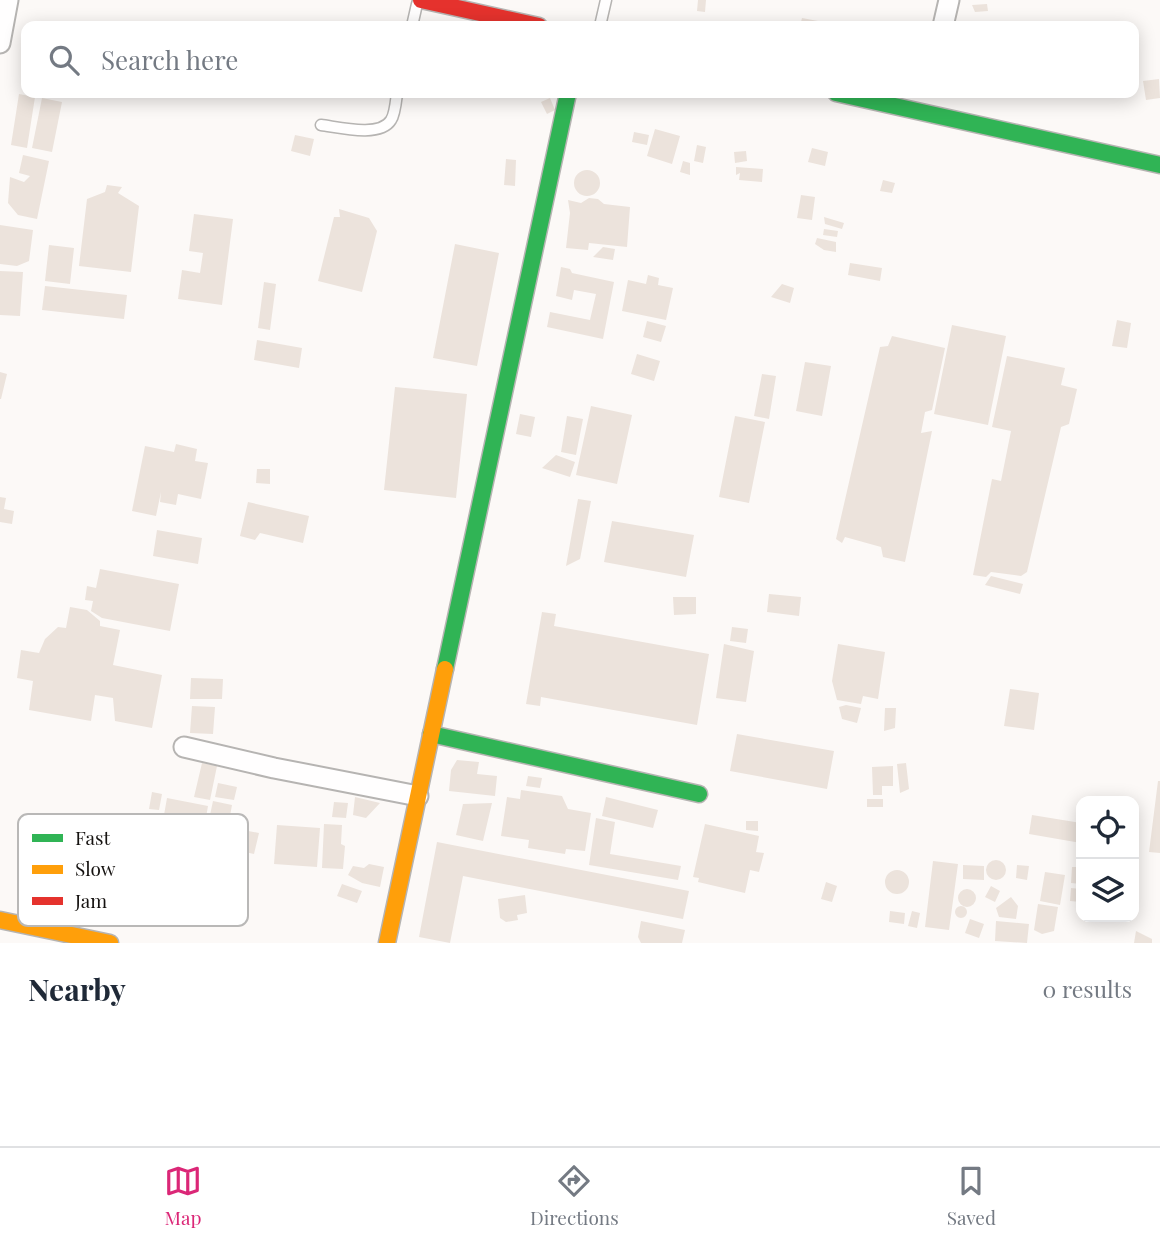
<!DOCTYPE html>
<html lang="en">
<head>
<meta charset="utf-8">
<style>
  :root { --surface:#fff; --page:#f6f6f7; --text:#1f2937; --muted:#747a83; --line:#e0e1e3; --accent:#db2777 }
  body { margin:0; font-family:"Playfair Display",serif; background:var(--page); color:var(--text) }
  .controls { position:absolute; right:21px; bottom:21px; display:grid; overflow:hidden; border-radius:14px; box-shadow:0 4px 18px #0003 }
  .controls button { width:63px; height:63px; display:grid; place-items:center; padding:0; border:0; border-bottom:2px solid var(--line); background:var(--surface); color:var(--text); font:35px sans-serif }
  .list { margin:0; padding:0; list-style:none }
  h2 { display:flex; justify-content:space-between; align-items:center; height:91px; margin:0; padding:0 28px; font-size:30px }
  h2 small { font-size:23px; font-weight:400; color:var(--muted) }
  .icon { flex:none; width:38px; height:38px; fill:none; stroke:currentColor; stroke-width:2; stroke-linecap:round; stroke-linejoin:round }
  .map { position:relative; flex:none; width:1160px; height:943px; overflow:hidden }
  .search { position:absolute; background:var(--surface); box-shadow:0 4px 18px #0003; left:21px; right:21px; top:21px; height:77px; display:flex; align-items:center; gap:18px; box-sizing:border-box; padding:0 24px; border-radius:14px; color:var(--muted); font-size:26px }
  .sheet { height:203px; background:var(--surface) }
  nav { display:flex; justify-content:space-around; align-items:center; box-sizing:border-box; height:98px; border-top:2px solid var(--line); background:var(--surface); font-size:19px; color:var(--muted) }
  nav a { display:grid; justify-items:center; gap:4px }
  nav .on { color:var(--accent) }
  .map>svg:first-child { display:block }
  .building { fill:#ece3dc }
  .lines { fill:none; stroke-linecap:round; stroke-linejoin:round }
  .lane-casing { stroke:#b6b4b2; stroke-width:13 }
  .street-casing { stroke:#b6b4b2; stroke-width:23 }
  .fast-casing { stroke:#b6b4b2; stroke-width:19 }
  .slow-casing { stroke:#b6b4b2; stroke-width:19 }
  .jam-casing { stroke:#b6b4b2; stroke-width:19 }
  .lane { stroke:#fffefe; stroke-width:10 }
  .street { stroke:#fffefe; stroke-width:19 }
  .fast { stroke:#30b455; stroke-width:16 }
  .slow { stroke:#ff9f0a; stroke-width:16 }
  .jam { stroke:#e5322d; stroke-width:16 }
  .key { fill:#fff; stroke:#b9b8b7; stroke-width:2 }
  .key-label { font-size:19px; fill:#151210 }
</style>
</head>
<body>
<div class="map">
<svg width="1160" height="943" viewBox="0 0 1160 943">
  <rect width="100%" height="100%" fill="#fcf9f7"/>
  <path class="building" d="M698,0h8l-1,12 -8,-1z
    M987,4l1,7 -13,1 -3,-7z
    M802,18l37,7 -1,1h-38z
    M1159,79l1,19 -14,2 -3,-19z
    M19,94l16,3 -8,51 -16,-3z
    M42,98l20,4 -10,50 -20,-4z
    M550,98l5,12 -8,4 -6,-12z
    M655,129l25,7 -8,28 -25,-8z
    M634,132l15,3 -2,10 -15,-3z
    M295,135l19,4 -4,17 -19,-5z
    M697,145l9,2 -3,16 -9,-2z
    M812,148l16,4 -3,14 -17,-4z
    M746,151l1,10 -12,2 -1,-11z
    M23,155l26,6 -12,58 -19,-4 -10,-12 2,-26 14,5 6,-6 -11,-3z
    M506,159l10,1 -1,26 -11,-1z
    M683,161l7,2v12l-10,-3z
    M736,167l27,2 -1,13 -23,-2 1,-7 -4,2z
    M574 183a13 13 0 1 1 26 0a13 13 0 1 1-26 0Z
    M883,180l12,3 -3,10 -12,-2z
    M107,185l15,2 -4,6 21,13 -8,66 -52,-6 8,-67 18,-7z
    M801,195l14,2 -3,23 -15,-2z
    M589,198l9,1 6,5 26,3 -3,40 -38,-4 -1,7 -22,-2 4,-35 -2,-13 13,3z
    M339,209l30,9 8,13 -15,61 -44,-11 16,-64h6z
    M194,214l39,5 -11,86 -44,-6 4,-29 18,3 3,-20 -14,-2z
    M824,217l20,6 -2,6 -17,-5z
    M0,225l33,5 -4,31 -12,5 -17,-2z
    M824,229l14,2 -1,6 -14,-2z
    M817,238l19,4v10l-12,-2 -9,-6z
    M455,244l44,9 -22,113 -44,-8z
    M49,245l25,3 -4,36 -25,-3z
    M603,247l12,2 -2,11 -20,-3z
    M850,263l32,5 -2,13 -32,-6z
    M561,267l9,2 2,4 42,9 -11,57 -56,-12 3,-15 40,8 6,-26 -22,-4 -2,10 -16,-4z
    M0,271l23,1 -3,44 -20,-1z
    M648,275l11,3 -1,7 15,3 -7,32 -44,-9 6,-31 18,4z
    M264,282l12,2 -6,46 -12,-2z
    M782,284l12,4 -4,15 -19,-6z
    M45,286l82,9 -3,24 -82,-9z
    M1117,320l14,3 -4,25 -15,-2z
    M647,321l19,5 -5,16 -18,-5z
    M952,325l54,11 -18,89 -54,-11z
    M892,336l53,12 -13,62 -7,2 -4,21 11,-2 -27,131 -22,-5 -2,-10 -36,-10 -3,6 -6,-4 44,-192 8,-1z
    M257,340l45,8 -3,20 -45,-8z
    M637,354l23,7 -6,20 -23,-7z
    M1007,356l58,12 -4,17 16,4 -8,35 -8,3 -34,145 -6,4 -30,-4 -5,5 -13,-2 19,-96 9,2 10,-50 -19,-4z
    M805,362l26,4 -9,50 -26,-5z
    M0,372l7,2 -6,25h-1z
    M762,374l14,2 -7,43 -15,-3z
    M395,387l72,7 -11,104 -72,-8z
    M591,406l41,9 -15,69 -41,-9z
    M520,414l15,3 -4,20 -15,-3z
    M567,416l16,3 -7,36 -15,-3z
    M735,416l30,6 -16,81 -30,-6z
    M176,444l21,5 -2,12 13,2 -7,36 -23,-5 -2,11 -16,-3 1,-10 -5,24 -24,-5 13,-65 29,6z
    M556,455l19,7 -5,15 -28,-9z
    M257,469h13v15l-14,-1z
    M0,497l6,1 -2,11 10,2 -2,13 -12,-2z
    M578,499l13,2 -11,58 -14,7z
    M248,502l61,14 -6,27 -43,-10 -5,7 -15,-4z
    M612,521l82,14 -8,42 -82,-15z
    M157,530l45,8 -4,26 -45,-8z
    M100,569l79,15 -9,47 -68,-13 -11,-7 2,-10 -8,-1 2,-14 9,2z
    M991,576l32,8 -3,10 -35,-9z
    M769,594l32,3 -2,19 -32,-4z
    M673,597h23v17l-22,1z
    M70,607l17,3 13,11v5l20,4 -7,35 49,10 -10,53 -37,-7 -2,-23 -18,-3 -4,26 -62,-11 4,-29 -16,-3 4,-28 18,3 6,-14 13,-12 8,1z
    M542,612l14,2 -2,12 155,28 -12,71 -156,-28 -1,9 -14,-2z
    M732,627l16,2 -2,14 -16,-2z
    M724,644l30,7 -8,51 -30,-4z
    M838,644l47,8 -7,47 -15,-3 -2,8 -24,-4 -5,-19z
    M191,678l32,1 -1,20h-32z
    M1010,689l29,4 -5,37 -30,-4z
    M846,705l15,3 -4,15 -15,-4 -3,-12z
    M192,706l23,1 -2,27 -23,-1z
    M885,708h11l-1,20 -11,3z
    M737,734l97,17 -7,38 -97,-18z
    M457,760l22,2 -2,12 20,2 -2,20 -46,-5 2,-21z
    M202,763l15,3 -7,34 -16,-3z
    M906,763l3,26 -9,4 -3,-29z
    M893,766v20h-11v9h-9l-1,-28z
    M528,776l14,2 -2,10 -14,-2z
    M1158,781h2v72l-11,-1z
    M218,783l19,4 -3,13 -19,-3z
    M521,790l41,6 6,13 23,4 -6,38 -19,-2 -1,5 -37,-6 1,-8 -28,-4 6,-39 13,2z
    M152,792l10,2 -3,16 -10,-1z
    M355,797l25,6 -14,15 -13,-3z
    M606,797l52,13 -5,18 -51,-12z
    M167,798l41,8 -6,34 -41,-8z
    M867,799h16v8h-16z
    M213,801l19,4 -4,22 31,6 -5,21 -50,-11z
    M334,802l14,1 -2,15 -14,-1z
    M492,803l-9,38 -27,-6 7,-31z
    M1032,815l49,8v20l-52,-9z
    M596,818l19,4 -5,32 71,12 -3,14 -89,-15z
    M746,821h12v10l-12,-1z
    M324,824l18,1 -1,19 4,2 -2,23 -21,-1z
    M705,824l54,12 -3,16 8,1 -5,19 -9,-2 -5,23 -47,-11 1,-4 -6,-1z
    M277,825l43,3 -3,39 -43,-3z
    M437,842l252,49 -6,28 -220,-43 -13,67 -31,-6z
    M986 870a10 10 0 1 1 20 0a10 10 0 1 1-20 0Z
    M933,861l25,3 -9,66 -24,-3z
    M369,864l15,3 -4,20 -18,-4 -14,-8 5,-9 11,2z
    M963,865l21,1v14l-21,-1z
    M1017,865l12,1 -2,14 -11,-2z
    M1072,867h9v17l-10,-1z
    M885 882a12 12 0 1 1 24 0a12 12 0 1 1-24 0Z
    M1045,872l20,3 -5,30 -20,-4z
    M826,882l11,4 -5,16 -11,-3z
    M342,884l20,7 -5,12 -20,-7z
    M991,886l9,5 -5,11 -10,-5z
    M1071,888l10,1v13l-11,-1z
    M958 898a9 9 0 1 1 18 0a9 9 0 1 1-18 0Z
    M525,895l2,18 -10,2 1,5 -12,2 -6,-4 -2,-19z
    M1011,897l7,9 -2,13 -17,-2 -3,-9z
    M1038,904l20,3 -4,24 -12,3 -8,-4z
    M955 912a6 6 0 1 1 12 0a6 6 0 1 1-12 0Z
    M890,911l15,2 -1,11 -15,-2z
    M912,911l8,2 -3,15 -9,-2z
    M970,919l14,5 -5,14 -14,-5z
    M641,921l44,9 -3,13h-41l-3,-6z
    M996,921l33,3 -2,19 -32,-2z
    M1136,931l16,8v4h-18z"/>
  <g class="lines">
    <g class="lane-casing">
      <path id="lane" d="M412,26l5,-22
        M600,26l6,-26
        M321,125c17,2 59,13 70,-5 4,-6 5,-19 6,-27"/>
    </g>
    <g class="street-casing">
      <path id="street" d="M943,26l6,-26
        M0,43l8,-43
        M184,747l90,21 144,28"/>
    </g>
    <g class="fast-casing">
      <path id="fast" d="M836,93l324,72
        M445,669l123,-576
        M431,734l268,60"/>
    </g>
    <g class="slow-casing">
      <path id="slow" d="M0,920l110,23
        M387,943l58,-274"/>
    </g>
    <g class="jam-casing">
      <path id="jam" d="M421,0l118,26"/>
    </g>
    <use href="#lane" class="lane"/>
    <use href="#street" class="street"/>
    <use href="#fast" class="fast"/>
    <use href="#slow" class="slow"/>
    <use href="#jam" class="jam"/>
  </g>
  <rect x="18" y="814" width="230" height="112" rx="10" class="key"/>
  <rect x="32" y="834" width="31" height="8" fill="#30b455"/>
  <rect x="32" y="865" width="31" height="9" fill="#ff9f0a"/>
  <rect x="32" y="897" width="31" height="8" fill="#e5322d"/>
  <g class="key-label">
    <text x="75" y="845">Fast</text>
    <text x="75" y="876">Slow</text>
    <text x="75" y="908">Jam</text>
  </g>
</svg>
<div class="controls">
<button><svg class="icon" aria-label="locate" viewBox="0 0 24 24"><circle cx="12" cy="12" r="6"/><path d="M12 2v4M12 18v4M2 12h4M18 12h4"/></svg></button>
<button><svg class="icon" aria-label="layers" viewBox="0 0 24 24"><path d="M12 4l9 5-9 5-9-5zM3 14l9 5 9-5"/></svg></button>
</div>
<div class="search"><svg class="icon" aria-label="search" viewBox="0 0 24 24"><circle cx="10" cy="10" r="6"/><path d="M15 15l6 6"/></svg>Search here</div>
</div>
<section class="sheet">
<h2>Nearby<small>0 results</small></h2>
<ul class="list">
</ul>
</section>
<nav>
<a class="on"><svg class="icon" aria-label="map" viewBox="0 0 24 24"><path d="M3 6l6-2 6 2 6-2v14l-6 2-6-2-6 2zM9 4v14M15 6v14"/></svg>Map</a>
<a><svg class="icon" aria-label="directions" viewBox="0 0 24 24"><path d="M12 3l9 9-9 9-9-9zM9 14v-3h6M13 9l2 2-2 2"/></svg>Directions</a>
<a><svg class="icon" aria-label="saved" viewBox="0 0 24 24"><path d="M7 4h10v16l-5-4-5 4z"/></svg>Saved</a>
</nav>
</body>
</html>
